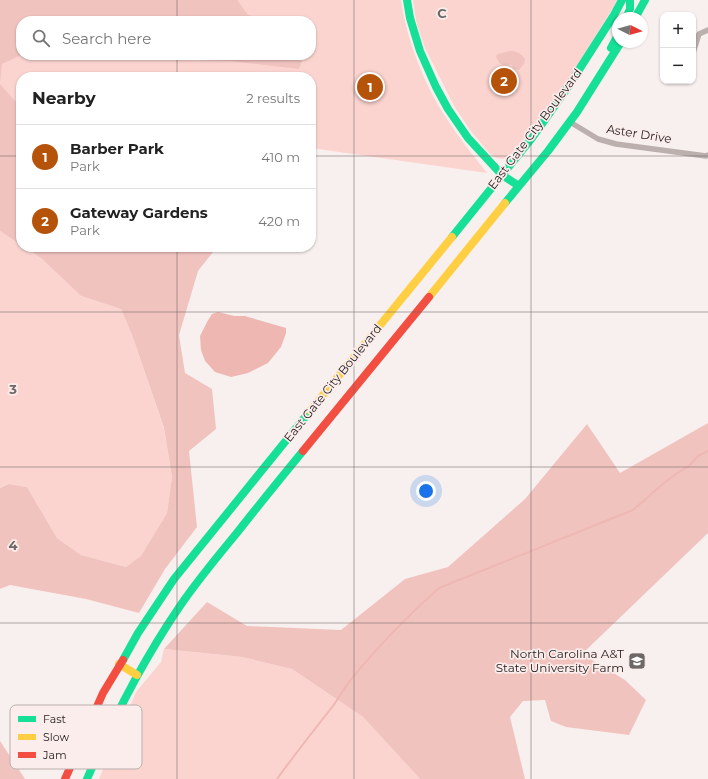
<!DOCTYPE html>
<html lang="en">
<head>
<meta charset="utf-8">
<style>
  :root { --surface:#fff; --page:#f2f2f2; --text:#222; --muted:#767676; --line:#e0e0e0; --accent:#b45309 }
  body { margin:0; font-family:Montserrat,sans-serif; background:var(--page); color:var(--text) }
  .controls { position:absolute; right:12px; top:12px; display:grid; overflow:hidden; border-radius:8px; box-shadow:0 1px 3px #0004 }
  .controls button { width:36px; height:36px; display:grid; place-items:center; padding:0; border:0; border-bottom:1px solid var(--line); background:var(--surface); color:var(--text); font:20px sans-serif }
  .compass { position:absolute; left:612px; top:12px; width:36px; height:36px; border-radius:50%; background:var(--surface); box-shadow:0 1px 3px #0004; rotate:96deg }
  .you { position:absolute; left:426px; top:491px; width:14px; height:14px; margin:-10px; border:3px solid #fff; border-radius:50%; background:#1a73e8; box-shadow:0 0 0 6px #1a73e833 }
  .badge { display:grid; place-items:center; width:26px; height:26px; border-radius:50%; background:var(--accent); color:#fff; font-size:13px; font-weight:700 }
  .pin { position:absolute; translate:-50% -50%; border:2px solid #fff; box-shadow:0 1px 4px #0006 }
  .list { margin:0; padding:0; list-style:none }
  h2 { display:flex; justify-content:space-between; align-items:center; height:52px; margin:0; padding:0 16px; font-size:17px }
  h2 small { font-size:13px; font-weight:400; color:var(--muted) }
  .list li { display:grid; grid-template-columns:26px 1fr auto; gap:12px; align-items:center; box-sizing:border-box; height:64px; padding:0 16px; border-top:1px solid var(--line) }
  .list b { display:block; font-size:15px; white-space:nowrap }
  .list p { margin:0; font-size:13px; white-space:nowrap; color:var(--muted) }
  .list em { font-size:13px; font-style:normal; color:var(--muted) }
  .icon { flex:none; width:22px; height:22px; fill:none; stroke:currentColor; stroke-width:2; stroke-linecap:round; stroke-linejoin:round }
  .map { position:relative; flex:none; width:708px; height:779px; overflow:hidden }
  .search { position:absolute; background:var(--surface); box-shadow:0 1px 3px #0004; left:16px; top:16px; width:300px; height:44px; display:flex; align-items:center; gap:10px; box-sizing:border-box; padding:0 14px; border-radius:16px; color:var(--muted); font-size:15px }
  .panel { position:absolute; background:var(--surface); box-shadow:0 1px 3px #0004; left:16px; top:72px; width:300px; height:180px; border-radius:16px }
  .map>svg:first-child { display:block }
  .green { fill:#fbd4d0; fill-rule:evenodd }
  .forest { fill:#f1c3bf }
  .water { fill:#efb7b2 }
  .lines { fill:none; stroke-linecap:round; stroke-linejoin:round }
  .stream { stroke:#efb7b2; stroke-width:2 }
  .street { stroke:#bcb0af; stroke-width:5.5 }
  .fast { stroke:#16e098; stroke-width:8 }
  .slow { stroke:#ffcf43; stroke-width:8 }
  .jam { stroke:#f24e42; stroke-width:8 }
  .grid { fill:none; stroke:#6d6766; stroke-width:1; stroke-opacity:0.55 }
  .labels { text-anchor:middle; stroke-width:3.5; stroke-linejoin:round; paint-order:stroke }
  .street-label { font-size:12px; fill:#221d1d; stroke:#fbedeb }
  .poi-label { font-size:12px; fill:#221d1d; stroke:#fbedeb; text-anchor:end }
  .key { fill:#fbedeb; stroke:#baafad; stroke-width:1 }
  .key-label { font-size:11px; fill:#221d1d }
  .grid-label { font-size:13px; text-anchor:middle; font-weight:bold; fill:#6d6766; stroke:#fbedeb; stroke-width:3.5; stroke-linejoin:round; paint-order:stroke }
</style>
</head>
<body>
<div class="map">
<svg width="708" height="779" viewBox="0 0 708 779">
  <rect width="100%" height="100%" fill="#f8f0ee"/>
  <path class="green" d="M0,0h401c6,40 23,85 46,119 12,19 26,36 40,54l-176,-25v-71h-290v29l-21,-3zM21,21h290v34h-290z
    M413,0h204l-4,8 -53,85 -21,29 -30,34 -6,3 -7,-1 -6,-4 -20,-24 -16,-24 -29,-58 -9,-27z
    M0,231l21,14v2h4l17,12 39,37 40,13 11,26 32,94 8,48 -5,36 -26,44 -15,10 -45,-12 -24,-17 -30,-51 -18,-3 -9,4z
    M164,649l78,8 50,12 71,48 57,62h-321l37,-87 25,-30z"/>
  <path class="forest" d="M0,0h238v1l10,14 26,6h-253v34l-19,9 -2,20 15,17 6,2v142l-21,-14z
    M510,51c6,0 11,2 15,8l-1,5 -5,6 -5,-1 -3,-5c-8,4 -13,-1 -15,-8l2,-2z
    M143,55h161l-5,14 -69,-8 -59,-2z
    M25,247h192l-19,24 -19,64 6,38 27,16 4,40 -27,22 8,76 -32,42 -26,44 -53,-14 -76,-14 -10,4v-101l9,-4 18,3 30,51 24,17 45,12 15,-11 26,-43 5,-36 -8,-49 -32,-93 -11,-26 -40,-13 -39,-37z
    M708,423v110l-126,121 43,26 21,20 -17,35 -63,-8 -15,-6 -6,-21 -22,1 -13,16 15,62h-105l-57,-62 -71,-48 -50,-12 -78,-8 43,-47 40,24 94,4 64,-51 43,-12 77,-68 62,-75 33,49z
    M0,741l25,38h-25z"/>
  <path class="water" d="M218,312l16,4h11l41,12v5l-5,14 -13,16 -20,10 -17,4 -16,-5 -10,-11 -4,-11 -1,-14 7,-14 5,-8z"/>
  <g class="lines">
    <path class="stream" d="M277,779c18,-25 37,-49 56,-73 7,-10 13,-21 21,-30 26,-32 55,-61 85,-88l194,-78 31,-27 12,-9 13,-8 9,-10 10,-5"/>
    <path class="street" d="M693,53l6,-19 9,-4
      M570,122l28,17 18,5 90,12 2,-1"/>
    <path class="fast" d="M407,0l3,18 10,33 16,36 12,22 20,29 34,37 17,11
      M626,18l4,-9v-9
      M635,18l10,-18
      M611,48l7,-13
      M505,203l43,-52 29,-39 44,-70
      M452,237l80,-99 34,-48 48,-75 8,-15
      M123,660l15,-27 36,-54 136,-168
      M87,779c26,-60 56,-119 93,-173 17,-25 37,-49 56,-72 22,-28 44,-55 67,-83"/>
    <path class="slow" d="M429,297l76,-94
      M310,411l142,-174
      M119,664l18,11"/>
    <path class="jam" d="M303,451l126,-154
      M65,779l38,-86 20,-33"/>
  </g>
  <path class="grid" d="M177,0v21M354,0v779M531,0v779M177,55v22M0,156h21M311,156h397M177,247v532M0,312h708M0,467h708M0,623h708"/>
  <defs>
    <g id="university-square" transform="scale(0.9)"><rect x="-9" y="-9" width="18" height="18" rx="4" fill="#6d6766" stroke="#fbedeb"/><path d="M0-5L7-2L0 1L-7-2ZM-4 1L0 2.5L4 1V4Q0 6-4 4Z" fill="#fff"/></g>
  </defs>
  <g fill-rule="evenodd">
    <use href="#university-square" x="637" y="661"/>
  </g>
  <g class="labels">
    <g class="street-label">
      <text transform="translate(535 129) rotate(-53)" y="4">East Gate City Boulevard</text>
      <text transform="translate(639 134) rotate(9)" y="4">Aster Drive</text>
      <text transform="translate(333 383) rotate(-51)" y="4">East Gate City Boulevard</text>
    </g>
    <g class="poi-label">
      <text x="624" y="658">North Carolina A&amp;T<tspan x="624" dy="14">State University Farm</tspan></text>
    </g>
  </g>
  <rect x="10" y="705" width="132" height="64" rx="6" class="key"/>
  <rect x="18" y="716" width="18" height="6" fill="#16e098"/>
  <rect x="18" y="734" width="18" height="6" fill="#ffcf43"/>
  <rect x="18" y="752" width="18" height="6" fill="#f24e42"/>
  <g class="key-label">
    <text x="43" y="723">Fast</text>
    <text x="43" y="741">Slow</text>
    <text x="43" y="759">Jam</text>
  </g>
  <g class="grid-label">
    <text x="442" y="18">C</text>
    <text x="13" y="394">3</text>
    <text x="13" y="550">4</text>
  </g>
</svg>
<div class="controls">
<button>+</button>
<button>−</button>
</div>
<svg class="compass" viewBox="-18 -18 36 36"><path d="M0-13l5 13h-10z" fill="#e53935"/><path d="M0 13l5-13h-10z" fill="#767676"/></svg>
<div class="you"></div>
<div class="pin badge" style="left:370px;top:87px">1</div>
<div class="pin badge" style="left:504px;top:81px">2</div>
<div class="search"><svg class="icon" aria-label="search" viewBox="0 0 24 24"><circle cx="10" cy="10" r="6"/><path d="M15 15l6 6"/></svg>Search here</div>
<section class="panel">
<h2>Nearby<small>2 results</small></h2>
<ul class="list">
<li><span class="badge">1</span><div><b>Barber Park</b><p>Park</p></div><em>410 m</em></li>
<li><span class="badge">2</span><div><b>Gateway Gardens</b><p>Park</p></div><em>420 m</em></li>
</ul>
</section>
</div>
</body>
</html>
